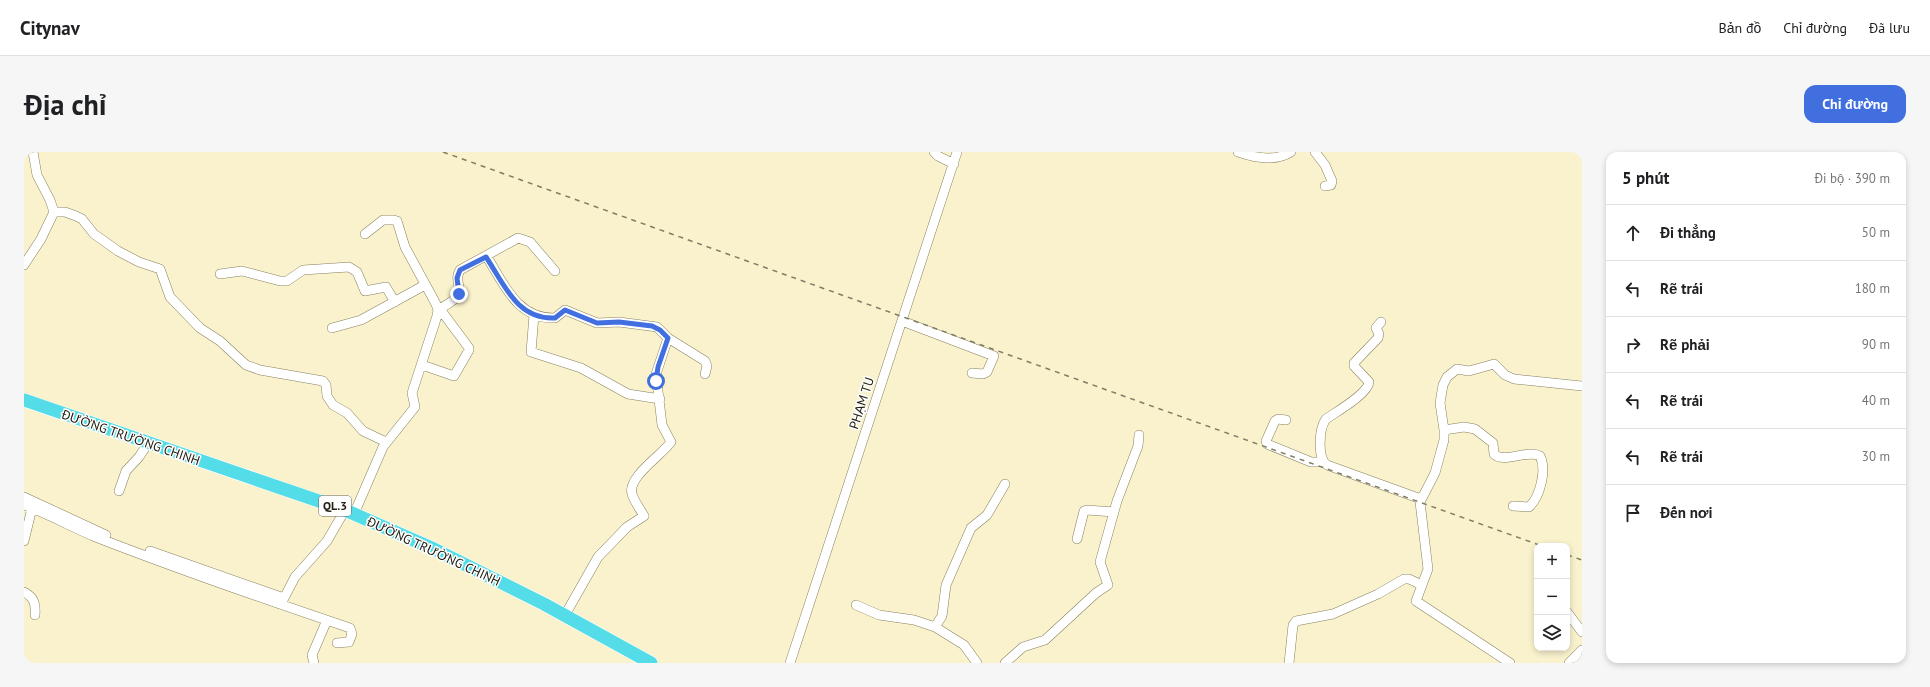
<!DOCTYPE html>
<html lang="vi">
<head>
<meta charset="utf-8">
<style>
  :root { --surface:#fff; --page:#f6f6f6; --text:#202124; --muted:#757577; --line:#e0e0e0; --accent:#416fe0 }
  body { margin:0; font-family:"PT Sans",sans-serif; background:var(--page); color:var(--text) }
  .controls { position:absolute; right:12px; bottom:12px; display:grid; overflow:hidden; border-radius:8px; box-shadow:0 2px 6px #0003 }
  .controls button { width:36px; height:36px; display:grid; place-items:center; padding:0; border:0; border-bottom:1px solid var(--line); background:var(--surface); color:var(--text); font:20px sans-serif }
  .stop { position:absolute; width:12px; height:12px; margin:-9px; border:3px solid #416fe0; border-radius:50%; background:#fff }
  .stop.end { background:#416fe0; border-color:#fff; box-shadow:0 1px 4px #0008 }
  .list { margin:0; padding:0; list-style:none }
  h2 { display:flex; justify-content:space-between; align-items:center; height:52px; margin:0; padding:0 16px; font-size:17px }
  h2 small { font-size:13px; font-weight:400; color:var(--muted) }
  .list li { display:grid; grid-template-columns:26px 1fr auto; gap:12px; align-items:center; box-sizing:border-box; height:56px; padding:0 16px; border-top:1px solid var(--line) }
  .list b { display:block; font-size:15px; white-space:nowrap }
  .list em { font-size:13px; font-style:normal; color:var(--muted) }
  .icon { flex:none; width:22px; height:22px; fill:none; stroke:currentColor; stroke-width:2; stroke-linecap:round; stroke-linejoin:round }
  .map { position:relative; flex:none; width:1558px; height:511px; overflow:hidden; border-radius:12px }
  header { display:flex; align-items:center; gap:24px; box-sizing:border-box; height:56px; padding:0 20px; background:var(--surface); border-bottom:1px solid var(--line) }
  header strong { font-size:19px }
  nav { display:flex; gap:22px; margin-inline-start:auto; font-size:14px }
  .intro { display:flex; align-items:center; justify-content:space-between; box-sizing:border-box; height:96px; padding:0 24px }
  h1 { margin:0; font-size:28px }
  .button { padding:10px 18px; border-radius:12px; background:var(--accent); color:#fff; font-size:14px; font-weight:700 }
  main { display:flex; gap:24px; padding:0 24px }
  aside { flex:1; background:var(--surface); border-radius:12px; box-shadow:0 2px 6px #0003 }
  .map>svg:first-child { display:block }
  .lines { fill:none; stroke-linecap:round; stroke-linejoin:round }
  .minor-casing { stroke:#87805e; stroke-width:10 }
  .highway-casing { stroke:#fff; stroke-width:14 }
  .minor { stroke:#fff; stroke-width:9 }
  .highway { stroke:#54dde9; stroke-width:13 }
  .rail { stroke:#817c64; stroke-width:1.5; stroke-dasharray:5 5; stroke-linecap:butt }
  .route { stroke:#416fe0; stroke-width:5 }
  .labels { text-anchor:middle; stroke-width:3; stroke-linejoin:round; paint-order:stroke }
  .shield { fill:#fff; stroke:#65645a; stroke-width:1 }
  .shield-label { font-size:12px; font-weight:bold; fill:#232113 }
  .street-label { font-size:13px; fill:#232113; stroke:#fff }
</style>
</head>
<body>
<header>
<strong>Citynav</strong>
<nav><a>Bản đồ</a><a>Chỉ đường</a><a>Đã lưu</a></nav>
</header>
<div class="intro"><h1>Địa chỉ</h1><a class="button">Chỉ đường</a></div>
<main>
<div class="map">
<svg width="1558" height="511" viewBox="0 0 1558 511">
  <rect width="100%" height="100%" fill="#f9f2cd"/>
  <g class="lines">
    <g class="minor-casing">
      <path id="minor" d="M910,0l4,4 16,8
        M1214,0c17,6 37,10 53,0
        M1291,0l10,13 7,16 -1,4 -6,1
        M30,60h11l11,4 6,3 12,15 24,17 21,11 21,7 10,28 30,31 20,13 26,24 14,5 63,11 3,4 1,11 6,9 14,8 16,18 23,11
        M341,82l18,-14h11
        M463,105c17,27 30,62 68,61l10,-8 32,13 22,-1 38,5 11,11 37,23 2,5 -2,8
        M0,113l17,-26 13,-27 -4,-12 -13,-25 -4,-23
        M196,122l22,-3 38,10h7l16,-11 46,-3 8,5 8,19 21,-4 9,15
        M414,158c6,-4 17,-9 20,-15 4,-8 -4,-16 2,-25l58,-32 12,4 25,29
        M510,163l-3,37 50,16 47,26 32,5
        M878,169l92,35 -7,16 -4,2 -11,-1
        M1357,170l-5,6 3,6 -1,4 -24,25v3l15,16c-1,12 -33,30 -43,37 -7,9 -9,39 1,46l94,34
        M308,176l29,-8 64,-35
        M398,213l32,11 15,-26v-2l-29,-39
        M1262,268l-8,-1 -3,2 -9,20 1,3 44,18h13
        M1420,278l20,-3 11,2 18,14 1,11c10,10 33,-5 46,2 7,14 0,41 -11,51l-16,-1
        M95,339l7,-20 13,-14 9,-14
        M0,345l82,38
        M0,353c24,9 46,21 69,31 85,33 171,63 257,92l2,6 -3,8 -12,1
        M330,362l29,-67 32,-40 -3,-14 25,-77 1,-6 -2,-6 -31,-57 -8,-26
        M1053,387l7,-28 3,-1 27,2
        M0,389l8,-33
        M126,399l134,47
        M0,440c10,5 12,12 11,23
        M258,450l13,-25 32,-36 18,-31
        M832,453l23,10 35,5 21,7 29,18 13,18
        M1543,460l15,20
        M541,463l33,-58 29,-30 17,-11c-4,-7 -10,-15 -12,-22 -5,-17 30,-39 39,-52l-9,-17 -6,-51 12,-36
        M911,475l7,-11 4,-31 25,-57 16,-13 18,-31
        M290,511l-2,-8 15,-35
        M766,511l167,-511
        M981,511l18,-16 22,-7 51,-47 12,-8 -8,-23 17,-61 21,-55 1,-11
        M1265,511l4,-38 3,-4 37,-7 45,-20 26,-15h5l13,6
        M1486,511l-94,-62 12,-32 -8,-67 15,-29 9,-33v-10l-4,-27 3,-18 4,-8 10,-8 12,2 25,-7 11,11 9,4 68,7
        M1545,511l13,-13"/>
    </g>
    <g class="highway-casing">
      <path id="highway" d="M0,248l321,110 89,39 110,55 107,59"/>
    </g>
    <use href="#minor" class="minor"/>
    <use href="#highway" class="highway"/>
    <path class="rail" d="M419,0l1099,394
      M1543,403l15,5"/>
  </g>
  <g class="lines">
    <path class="route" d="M435,142l-2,-16 3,-8 26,-13c18,27 31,63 69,61l10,-8 32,13 22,-1 33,4 8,4 8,8 -10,29 -2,14"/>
  </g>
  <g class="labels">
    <rect class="shield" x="295" y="344" width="32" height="20" rx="3"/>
    <g class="shield-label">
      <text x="311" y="358">QL.3</text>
    </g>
    <g class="street-label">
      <text transform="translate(837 251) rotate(-72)" y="5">PHẠM TU</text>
      <text transform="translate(107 285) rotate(19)" y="5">ĐƯỜNG TRƯỜNG CHINH</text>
      <text transform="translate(410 399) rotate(25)" y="5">ĐƯỜNG TRƯỜNG CHINH</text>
    </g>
  </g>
</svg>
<div class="controls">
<button>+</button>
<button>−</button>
<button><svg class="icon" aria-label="layers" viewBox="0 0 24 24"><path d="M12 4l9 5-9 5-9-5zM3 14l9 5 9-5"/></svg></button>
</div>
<div class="stop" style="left:632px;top:229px"></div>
<div class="stop end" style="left:435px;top:142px"></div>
</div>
<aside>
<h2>5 phút<small>Đi bộ · 390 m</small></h2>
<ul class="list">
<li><svg class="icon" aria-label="ahead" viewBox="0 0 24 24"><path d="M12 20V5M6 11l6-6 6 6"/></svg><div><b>Đi thẳng</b></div><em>50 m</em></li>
<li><svg class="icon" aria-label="left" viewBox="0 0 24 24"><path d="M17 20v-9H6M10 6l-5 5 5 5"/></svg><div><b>Rẽ trái</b></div><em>180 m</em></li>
<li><svg class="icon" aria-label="right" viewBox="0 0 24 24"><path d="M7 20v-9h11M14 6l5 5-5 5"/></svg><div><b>Rẽ phải</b></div><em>90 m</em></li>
<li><svg class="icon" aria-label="left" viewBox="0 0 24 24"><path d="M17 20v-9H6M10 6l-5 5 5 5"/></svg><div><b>Rẽ trái</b></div><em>40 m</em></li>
<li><svg class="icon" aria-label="left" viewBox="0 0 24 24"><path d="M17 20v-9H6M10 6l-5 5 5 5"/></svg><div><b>Rẽ trái</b></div><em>30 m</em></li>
<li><svg class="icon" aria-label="arrive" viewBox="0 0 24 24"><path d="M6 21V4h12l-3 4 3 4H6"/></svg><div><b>Đến nơi</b></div></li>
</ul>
</aside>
</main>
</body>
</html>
